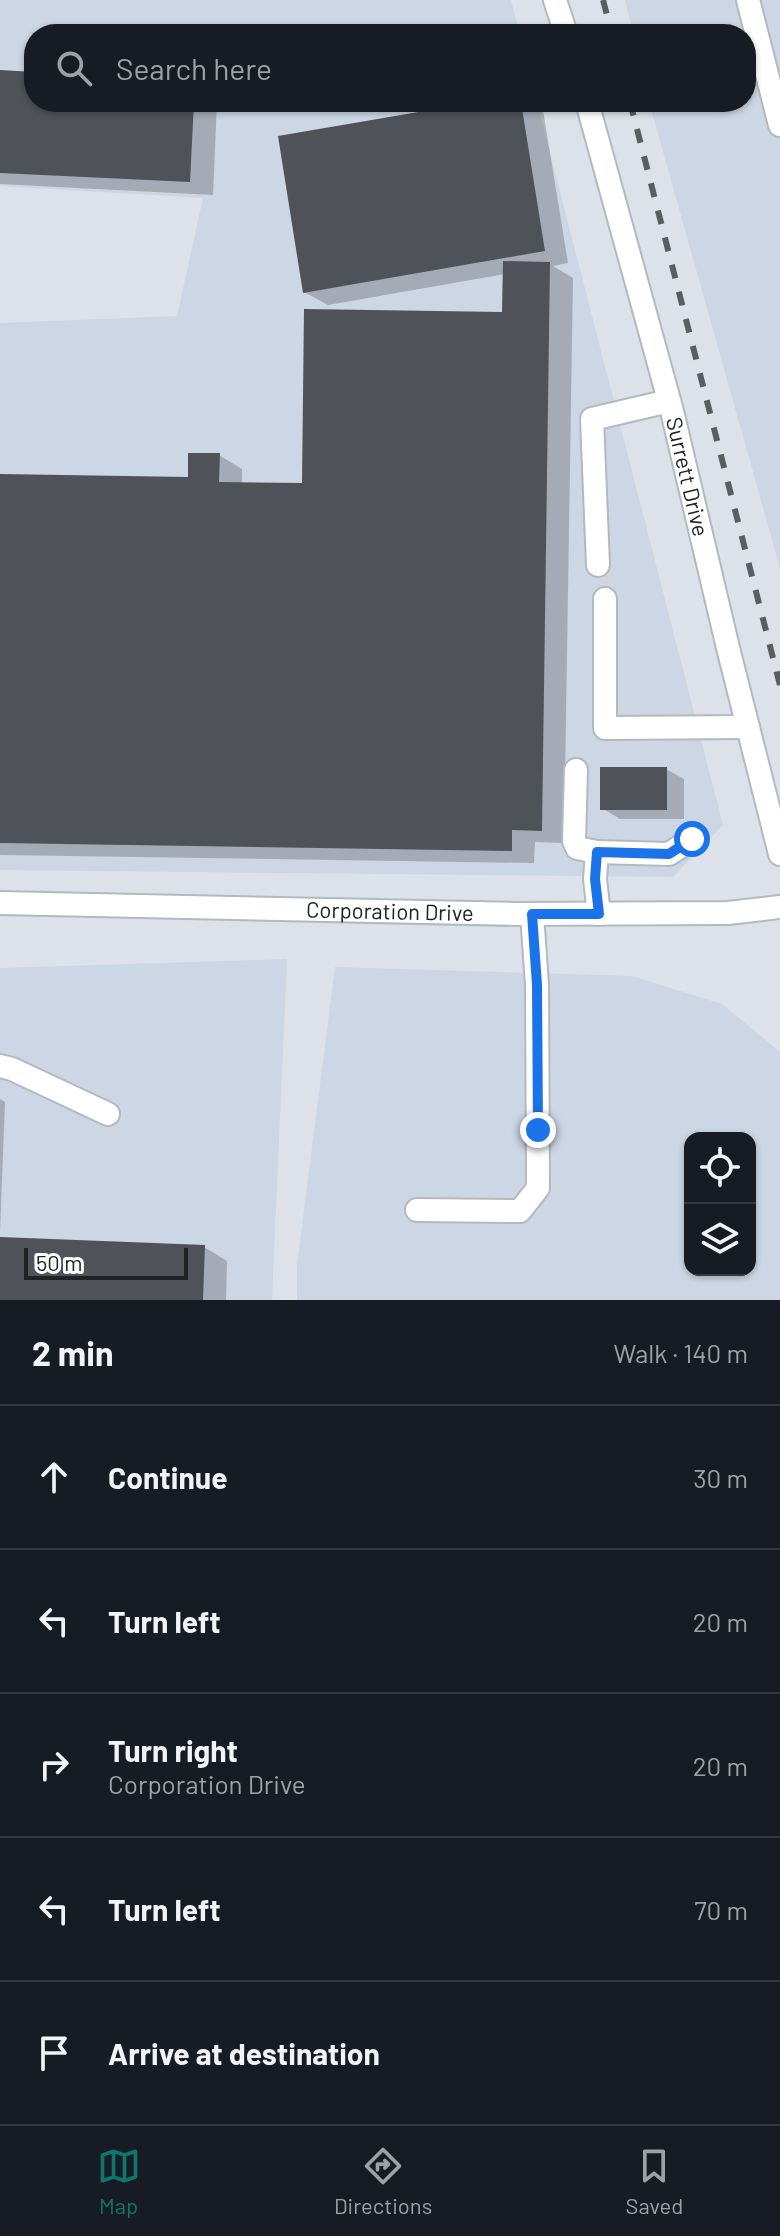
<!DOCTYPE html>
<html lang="en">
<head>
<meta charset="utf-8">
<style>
  :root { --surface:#171b24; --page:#242831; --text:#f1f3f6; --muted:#9ea1a6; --line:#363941; --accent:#0f766e }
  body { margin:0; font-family:Barlow,sans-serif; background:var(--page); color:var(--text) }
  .controls { position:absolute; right:24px; bottom:24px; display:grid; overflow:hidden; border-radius:16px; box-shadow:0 2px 6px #0004 }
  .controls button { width:72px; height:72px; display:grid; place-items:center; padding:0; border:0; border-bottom:2px solid var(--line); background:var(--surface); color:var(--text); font:40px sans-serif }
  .scale { position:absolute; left:24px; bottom:20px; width:164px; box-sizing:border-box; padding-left:8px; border:4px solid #202224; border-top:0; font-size:22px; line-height:28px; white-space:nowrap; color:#202224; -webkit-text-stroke:6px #fff; paint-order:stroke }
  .stop { position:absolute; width:24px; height:24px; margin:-18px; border:6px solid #1a73e8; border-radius:50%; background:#fff }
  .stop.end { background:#1a73e8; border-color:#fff; box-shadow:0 2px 8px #0008 }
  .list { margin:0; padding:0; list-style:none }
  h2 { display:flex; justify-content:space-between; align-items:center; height:104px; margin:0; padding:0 32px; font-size:34px }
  h2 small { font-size:26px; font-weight:400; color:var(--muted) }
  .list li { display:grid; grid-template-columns:52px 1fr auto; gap:24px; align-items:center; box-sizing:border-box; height:144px; padding:0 32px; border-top:2px solid var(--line) }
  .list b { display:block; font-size:30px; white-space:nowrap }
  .list p { margin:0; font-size:26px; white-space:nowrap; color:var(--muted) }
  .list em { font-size:26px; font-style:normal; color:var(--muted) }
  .icon { flex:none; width:44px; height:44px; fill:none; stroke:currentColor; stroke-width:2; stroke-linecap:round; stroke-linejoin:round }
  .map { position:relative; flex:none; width:780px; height:1300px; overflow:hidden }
  .search { position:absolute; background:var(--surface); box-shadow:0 2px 6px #0004; left:24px; right:24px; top:24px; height:88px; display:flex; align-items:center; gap:20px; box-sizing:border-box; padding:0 28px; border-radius:32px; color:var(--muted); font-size:30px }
  .sheet { height:824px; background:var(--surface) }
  nav { display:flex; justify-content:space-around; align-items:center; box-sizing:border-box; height:112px; border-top:2px solid var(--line); background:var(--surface); font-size:22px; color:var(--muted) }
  nav a { display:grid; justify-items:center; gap:4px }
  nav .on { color:var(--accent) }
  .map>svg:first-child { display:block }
  .built { fill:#cdd6e4; fill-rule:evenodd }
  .shadow { fill:#0003 }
  .building { fill:#4f5359 }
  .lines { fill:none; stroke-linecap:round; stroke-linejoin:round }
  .minor-casing { stroke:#b4b9c0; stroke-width:26 }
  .minor { stroke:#fff; stroke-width:22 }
  .rail { stroke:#5a5d61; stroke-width:6; stroke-dasharray:14 14; stroke-linecap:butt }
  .route { stroke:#1a73e8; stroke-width:10 }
  .labels { text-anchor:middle; stroke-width:8; stroke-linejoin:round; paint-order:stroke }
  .street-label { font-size:22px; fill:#202224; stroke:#fff }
</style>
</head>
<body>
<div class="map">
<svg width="780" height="1300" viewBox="0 0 780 1300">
  <rect width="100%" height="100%" fill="#dde2ea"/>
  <path class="built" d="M0,0h511l9,34h-486v68h503l186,723 -50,52 -673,-7v-547l177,-7 26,-118 -203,-12z
    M625,0h155v568l-131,-466h97v-68h-113z
    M287,959l-15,341h-272v-332z
    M335,967l297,9 90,28 58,48v248h-483v-35zM690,1138h60v132h-60z"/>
  <path class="shadow" d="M0,72l34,2v28h183l-4,93 -213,-11z
    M489,102h39l15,8 25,153 -15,3 20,12 -9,565 -29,-1 -1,21 -534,-8v-379l190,3 29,-24 23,14v15l62,1 200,-171 1,-40 -177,31 -24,-13z
    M666,769l18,10v40h-64l-18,-11z
    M0,1099l5,3 -5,130z
    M0,1239l204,8 23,14 -1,39h-226z"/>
  <path class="building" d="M0,70l34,2v30h160l-4,80 -190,-9z
    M477,102h44l24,149 -242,42 -25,-157z
    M503,261l47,1 -8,569 -30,-1v21l-512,-8v-369l188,3v-24h32l-1,29 83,1 2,-174 198,3z
    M600,767h67v43h-67z
    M0,1237l205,8 -2,55h-203z"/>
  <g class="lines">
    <g class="minor-casing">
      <g id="minor">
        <path d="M555,0l11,34"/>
        <path d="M748,0l32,125"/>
        <path id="s1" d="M587,102l85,309 57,241 51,202"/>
        <path d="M598,565l-6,-146 77,-18"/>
        <path d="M605,599v129l143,-1"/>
        <path d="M576,770l-2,71 3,7 20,4 -2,27 4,35"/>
        <path d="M597,852l72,2 23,-15"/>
        <path id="s2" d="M0,903l516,11 212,-1 52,-6"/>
        <path d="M0,1066l12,3 96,45"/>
        <path d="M417,1210l103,1 18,-23 -1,-203 -5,-71"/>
      </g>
    </g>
    <use href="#minor" class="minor"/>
    <path class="rail" d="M603,0l9,34
      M630,102l150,583"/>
  </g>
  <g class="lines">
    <path class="route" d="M538,1130l-1,-145 -5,-71h67l-4,-35 2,-27 72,2 23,-15"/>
  </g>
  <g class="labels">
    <g class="street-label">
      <text dy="8" stroke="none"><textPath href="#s1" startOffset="388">Surrett Drive</textPath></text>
      <text dy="8" stroke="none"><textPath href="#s2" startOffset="390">Corporation Drive</textPath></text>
    </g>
  </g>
</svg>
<div class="controls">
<button><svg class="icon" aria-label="locate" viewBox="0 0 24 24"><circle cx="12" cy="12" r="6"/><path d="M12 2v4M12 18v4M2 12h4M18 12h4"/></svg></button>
<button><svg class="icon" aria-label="layers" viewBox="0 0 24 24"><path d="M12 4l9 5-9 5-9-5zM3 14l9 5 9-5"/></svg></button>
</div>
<div class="scale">50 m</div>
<div class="stop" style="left:692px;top:839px"></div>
<div class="stop end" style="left:538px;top:1130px"></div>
<div class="search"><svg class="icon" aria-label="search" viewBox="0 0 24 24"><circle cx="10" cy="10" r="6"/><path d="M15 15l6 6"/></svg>Search here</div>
</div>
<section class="sheet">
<h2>2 min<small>Walk · 140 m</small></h2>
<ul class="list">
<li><svg class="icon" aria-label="ahead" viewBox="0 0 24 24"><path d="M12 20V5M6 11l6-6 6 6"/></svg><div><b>Continue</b></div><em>30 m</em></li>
<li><svg class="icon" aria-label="left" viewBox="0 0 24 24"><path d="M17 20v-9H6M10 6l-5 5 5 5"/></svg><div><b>Turn left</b></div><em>20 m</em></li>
<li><svg class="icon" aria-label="right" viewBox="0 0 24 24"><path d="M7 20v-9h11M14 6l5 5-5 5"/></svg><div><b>Turn right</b><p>Corporation Drive</p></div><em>20 m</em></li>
<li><svg class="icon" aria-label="left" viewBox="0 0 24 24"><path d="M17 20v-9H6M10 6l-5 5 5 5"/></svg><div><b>Turn left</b></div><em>70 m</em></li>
<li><svg class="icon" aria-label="arrive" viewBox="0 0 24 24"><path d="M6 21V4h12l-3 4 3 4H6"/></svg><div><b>Arrive at destination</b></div></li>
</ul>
</section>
<nav>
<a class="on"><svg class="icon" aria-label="map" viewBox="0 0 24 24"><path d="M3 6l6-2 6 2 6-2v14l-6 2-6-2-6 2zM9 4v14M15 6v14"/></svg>Map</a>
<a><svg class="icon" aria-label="directions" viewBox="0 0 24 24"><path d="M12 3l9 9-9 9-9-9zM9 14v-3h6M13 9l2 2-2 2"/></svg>Directions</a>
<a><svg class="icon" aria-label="saved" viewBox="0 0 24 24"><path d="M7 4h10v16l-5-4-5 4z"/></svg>Saved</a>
</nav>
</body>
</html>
